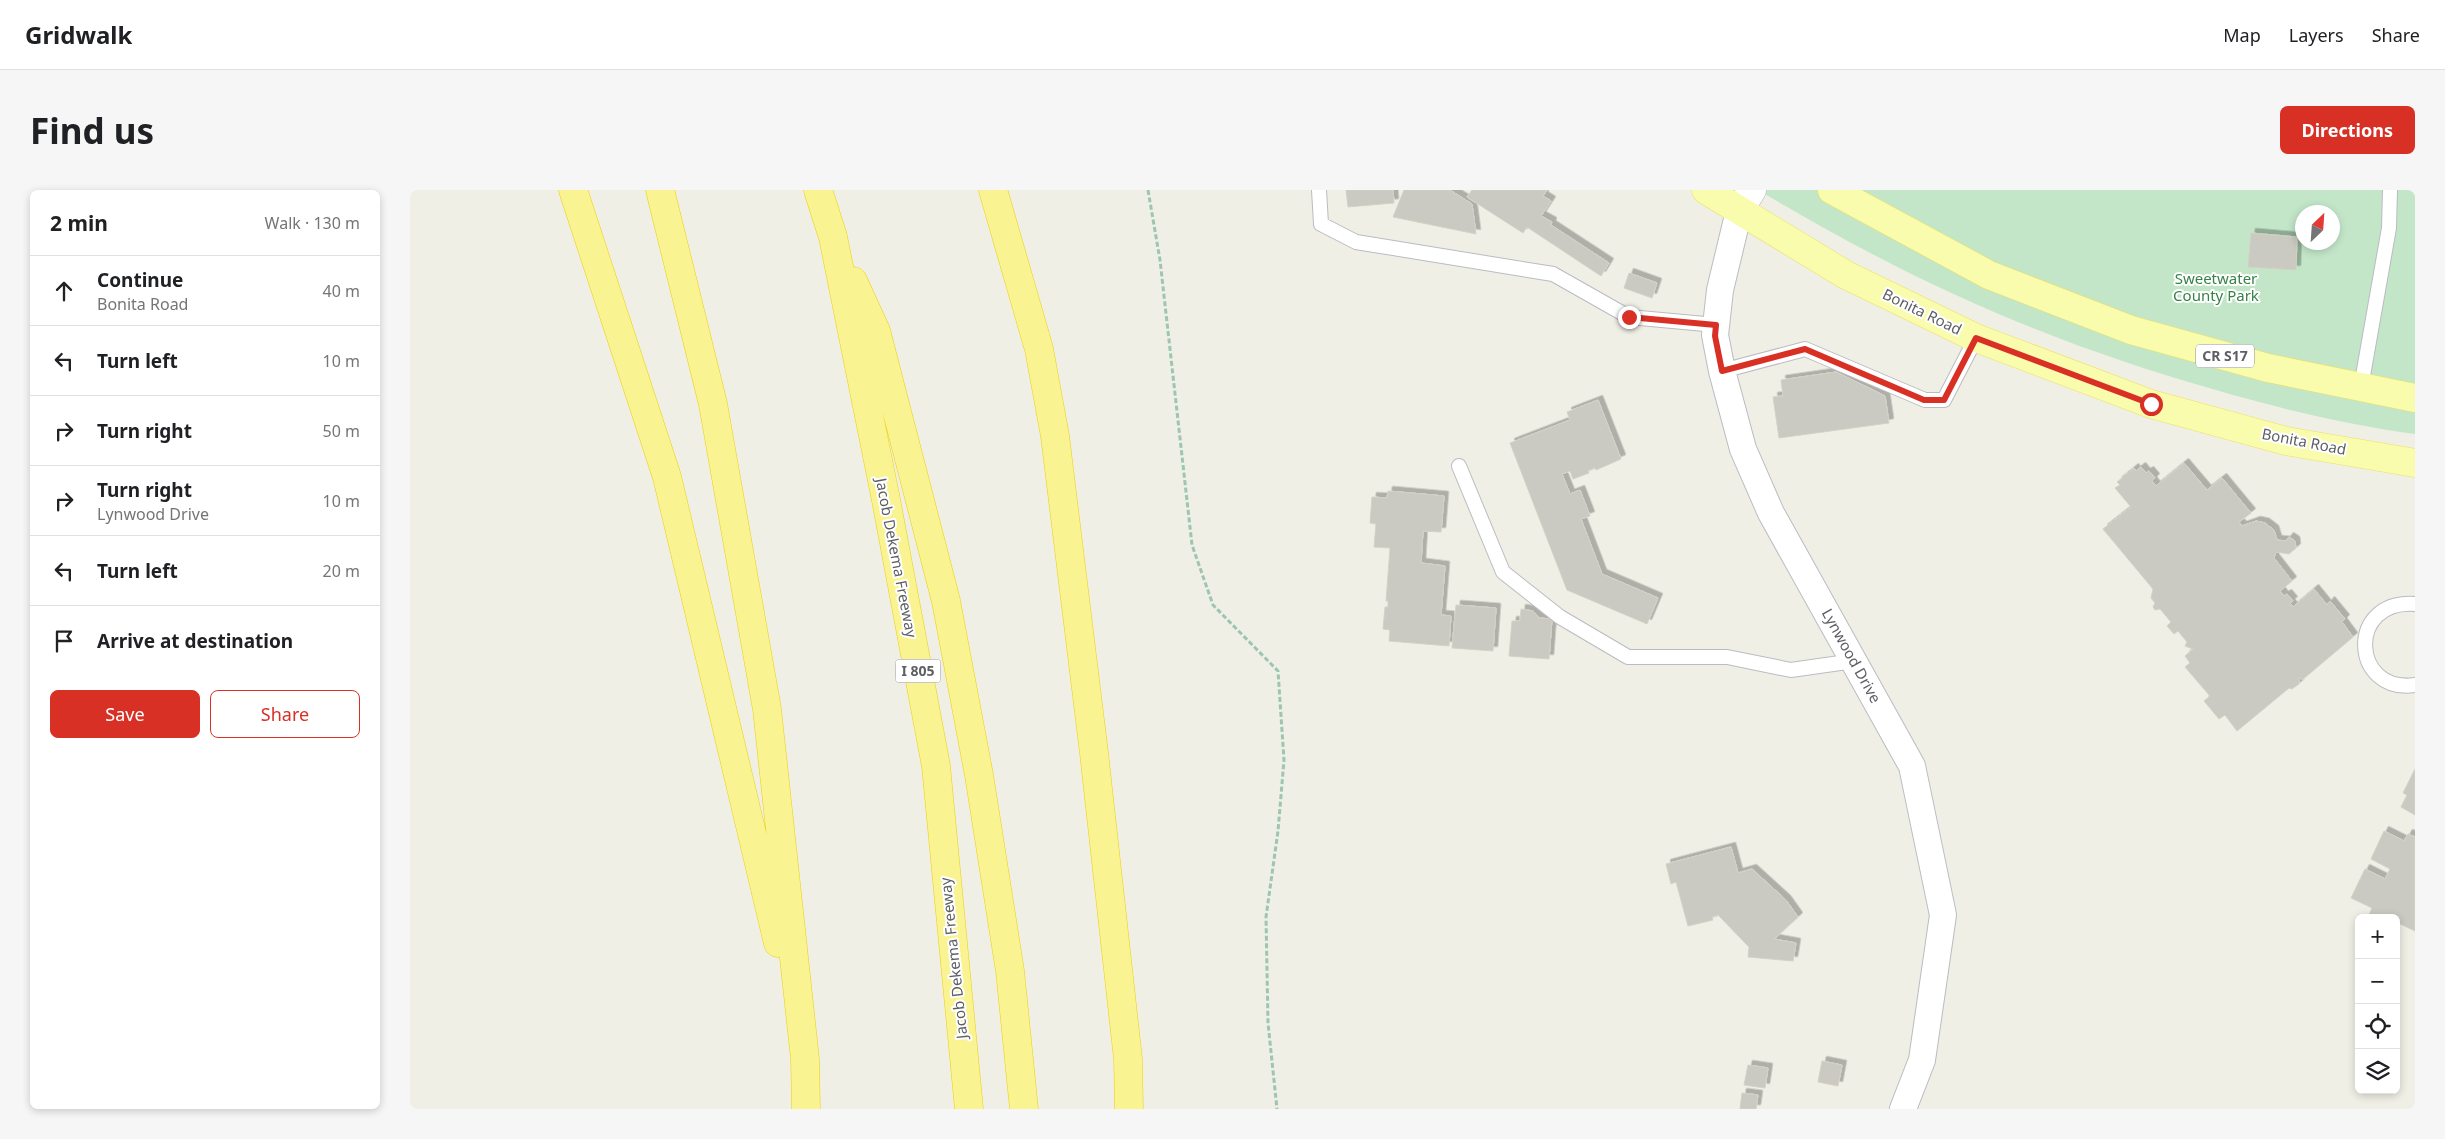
<!DOCTYPE html>
<html lang="en">
<head>
<meta charset="utf-8">
<style>
  :root { --surface:#fff; --page:#f6f6f6; --text:#202124; --muted:#757577; --line:#e0e0e0; --accent:#d93025 }
  body { margin:0; font-family:"Noto Sans",sans-serif; background:var(--page); color:var(--text) }
  .controls { position:absolute; right:15px; bottom:15px; display:grid; overflow:hidden; border-radius:8px; box-shadow:0 2px 8px #0003 }
  .controls button { width:45px; height:45px; display:grid; place-items:center; padding:0; border:0; border-bottom:1px solid var(--line); background:var(--surface); color:var(--text); font:25px sans-serif }
  .compass { position:absolute; left:1885px; top:15px; width:45px; height:45px; border-radius:50%; background:var(--surface); box-shadow:0 2px 8px #0003; rotate:25deg }
  .stop { position:absolute; width:15px; height:15px; margin:-11px; border:4px solid #d93025; border-radius:50%; background:#fff }
  .stop.end { background:#d93025; border-color:#fff; box-shadow:0 1px 5px #0008 }
  .list { margin:0; padding:0; list-style:none }
  h2 { display:flex; justify-content:space-between; align-items:center; height:65px; margin:0; padding:0 20px; font-size:21px }
  h2 small { font-size:16px; font-weight:400; color:var(--muted) }
  .list li { display:grid; grid-template-columns:32px 1fr auto; gap:15px; align-items:center; box-sizing:border-box; height:70px; padding:0 20px; border-top:1px solid var(--line) }
  .list b { display:block; font-size:19px; white-space:nowrap }
  .list p { margin:0; font-size:16px; white-space:nowrap; color:var(--muted) }
  .list em { font-size:16px; font-style:normal; color:var(--muted) }
  .actions { display:flex; gap:10px; padding:15px 20px }
  .actions a { flex:1; padding:11px 0; border:1px solid var(--accent); border-radius:8px; text-align:center; font-size:18px; color:var(--accent) }
  .actions .main { background:var(--accent); color:#fff }
  .icon { flex:none; width:28px; height:28px; fill:none; stroke:currentColor; stroke-width:2; stroke-linecap:round; stroke-linejoin:round }
  .map { position:relative; flex:none; width:2005px; height:919px; overflow:hidden; border-radius:8px }
  header { display:flex; align-items:center; gap:30px; box-sizing:border-box; height:70px; padding:0 25px; background:var(--surface); border-bottom:1px solid var(--line) }
  header strong { font-size:24px }
  nav { display:flex; gap:28px; margin-inline-start:auto; font-size:18px }
  .intro { display:flex; align-items:center; justify-content:space-between; box-sizing:border-box; height:120px; padding:0 30px }
  h1 { margin:0; font-size:35px }
  .button { padding:12px 22px; border-radius:8px; background:var(--accent); color:#fff; font-size:18px; font-weight:700 }
  main { display:flex; gap:30px; padding:0 30px }
  aside { flex:1; background:var(--surface); border-radius:8px; box-shadow:0 2px 8px #0003 }
  .map>svg:first-child { display:block }
  .green { fill:#c3e6c9; fill-rule:evenodd }
  .building { fill:#cac9c2; stroke:#d4d2c4; filter:url(#shadow) }
  .lines { fill:none; stroke-linecap:round; stroke-linejoin:round }
  .service-casing { stroke:#babcc1; stroke-width:16 }
  .minor-casing { stroke:#babcc1; stroke-width:28 }
  .secondary-casing { stroke:#bbbcc3; stroke-width:29 }
  .primary-casing { stroke:#ede060; stroke-width:29 }
  .motorway-casing { stroke:#edd007; stroke-width:29 }
  .path { stroke:#9cc6b0; stroke-width:3; stroke-dasharray:5 2.5; stroke-linecap:butt }
  .service { stroke:#fff; stroke-width:14 }
  .minor { stroke:#fff; stroke-width:26 }
  .secondary { stroke:#fff; stroke-width:28 }
  .primary { stroke:#fafcad; stroke-width:28 }
  .motorway { stroke:#faf392; stroke-width:28 }
  .route { stroke:#d93025; stroke-width:6 }
  .labels { text-anchor:middle; stroke-width:4; stroke-linejoin:round; paint-order:stroke }
  .shield { fill:#fff; stroke:#8e8f93; stroke-width:1 }
  .shield-label { font-size:14px; font-weight:bold; fill:#5d5f65 }
  .park-label { font-size:15px; fill:#378249; stroke:#fff }
  .street-label { font-size:15px; fill:#5d5f65; stroke:#fff }
</style>
</head>
<body>
<header>
<strong>Gridwalk</strong>
<nav><a>Map</a><a>Layers</a><a>Share</a></nav>
</header>
<div class="intro"><h1>Find us</h1><a class="button">Directions</a></div>
<main>
<aside>
<h2>2 min<small>Walk · 130 m</small></h2>
<ul class="list">
<li><svg class="icon" aria-label="ahead" viewBox="0 0 24 24"><path d="M12 20V5M6 11l6-6 6 6"/></svg><div><b>Continue</b><p>Bonita Road</p></div><em>40 m</em></li>
<li><svg class="icon" aria-label="left" viewBox="0 0 24 24"><path d="M17 20v-9H6M10 6l-5 5 5 5"/></svg><div><b>Turn left</b></div><em>10 m</em></li>
<li><svg class="icon" aria-label="right" viewBox="0 0 24 24"><path d="M7 20v-9h11M14 6l5 5-5 5"/></svg><div><b>Turn right</b></div><em>50 m</em></li>
<li><svg class="icon" aria-label="right" viewBox="0 0 24 24"><path d="M7 20v-9h11M14 6l5 5-5 5"/></svg><div><b>Turn right</b><p>Lynwood Drive</p></div><em>10 m</em></li>
<li><svg class="icon" aria-label="left" viewBox="0 0 24 24"><path d="M17 20v-9H6M10 6l-5 5 5 5"/></svg><div><b>Turn left</b></div><em>20 m</em></li>
<li><svg class="icon" aria-label="arrive" viewBox="0 0 24 24"><path d="M6 21V4h12l-3 4 3 4H6"/></svg><div><b>Arrive at destination</b></div></li>
</ul>
<div class="actions"><a class="main">Save</a><a>Share</a></div>
</aside>
<div class="map">
<svg width="2005" height="919" viewBox="0 0 2005 919">
  <defs>
    <filter id="shadow"><feDropShadow dx="4.5" dy="-4.5" stdDeviation="0" flood-color="#0004"/></filter>
  </defs>
  <rect width="100%" height="100%" fill="#efefe6"/>
  <path class="green" d="M1348,0h657v244c-67,-9 -134,-25 -199,-44 -88,-25 -175,-56 -258,-94 -69,-31 -135,-68 -200,-106zM1892,22h30v30h-30z"/>
  <path class="building" d="M936,0h47l1,13 -46,4z
    M994,0h46l22,14 4,30 -83,-17z
    M1062,0h75l-4,6 8,5 -10,15 11,6 -1,3 58,38 -8,13 -74,-49 -4,6 -56,-36z
    M1841,43l46,4 -1,33 -48,-3z
    M1219,83l28,10 -5,15 -28,-10z
    M1426,182l49,24 4,27 -110,15 -6,-41 10,-1 -2,-16z
    M1188,210l23,59 -25,11 -1,-2 -7,2 1,3 -16,6 -3,-8 -8,3 8,20 10,-4 10,26 -9,3 21,55 56,24 -11,26 -80,-34 -57,-147 60,-23 -3,-8z
    M1774,273l23,27 15,-12 29,35 -12,9 3,4 14,-5 9,2 9,7 3,10 9,1 3,-4 6,4 1,7 -7,6 -13,-2 -2,6 18,23 -12,10 4,5 3,-2 6,7 -3,2 3,4 21,-18 13,16 3,-4 15,18 -3,3 11,15 -51,43 -3,-3v7l-7,5 -3,-1 -52,43 -12,-16 -6,4 -15,-18 6,-5 -25,-29 5,-4 -5,-7 8,-7 -8,-3 2,-4 -9,-11 -4,3 -7,-8 4,-4 -11,-13 -5,1 -2,-3 2,-4 -4,-5 2,-9 -50,-60 28,-22 -16,-19 5,-3 -3,-3 17,-14 2,3 5,-4 5,6 3,-2 6,7 -3,3 4,5z
    M978,301l56,5 -3,36 -18,-1 -2,32 24,3 -4,49 10,1 -2,30 -60,-5 1,-11 -7,-1 2,-22h3v-6h-2l4,-53 -16,-1 2,-23 -6,-1 2,-26 15,1z
    M1046,415l40,3 -3,43 -41,-3z
    M1111,419l12,2 6,7 13,1 -3,40 -40,-3 3,-35h8z
    M2005,579v46l-14,-8 6,-12 -4,-2z
    M1974,641l20,10 4,-7 7,3v94l-19,-9v-4h-21l-6,-3 3,-7 -21,-10 14,-29 20,10 5,-10 -19,-10z
    M1321,657l7,26 14,-4 34,31 12,17 -24,22 22,4 -3,18 -45,-4 1,-10 -31,-32 -6,2 1,3 -25,6 -12,-44 -5,2 -5,-20z
    M1412,871l20,4 -4,21 -20,-4z
    M1338,875l20,3 -3,20 -21,-3z
    M1332,903l16,2 -2,14h-16z"/>
  <g class="lines">
    <g class="service-casing">
      <path id="service" d="M909,0l2,34 35,18 197,32 76,43 87,8
        M1312,181l83,-22 120,51h19l32,-62
        M1951,197l28,-159 1,-38
        M1049,276l44,106 57,45 68,40h99l64,13 63,-9
        M2005,414c-69,-5 -64,90 0,81"/>
    </g>
    <g class="minor-casing">
      <path id="minor" d="M1329,21l-19,79 -5,45 7,36 21,78 28,64 141,253 31,149 -21,145 -19,49"/>
    </g>
    <g class="secondary-casing">
      <path id="secondary" d="M1329,21l13,-21"/>
    </g>
    <g class="primary-casing">
      <path id="primary" d="M1296,0l140,85 130,63 175,66 135,37 129,22
        M1422,0l157,85 142,55 137,38 147,30"/>
    </g>
    <g class="motorway-casing">
      <path id="motorway" d="M163,0l94,287 111,466
        M250,0l53,214 54,305 38,350 1,50
        M408,0l15,47 53,263 50,266 33,343
        M583,0l46,159 16,87 39,317 34,306 1,50
        M443,91l23,50 70,270 33,174 31,196 14,138"/>
    </g>
    <path class="path" d="M738,0l12,70 32,285 21,60 65,66 6,89 -6,71 -12,86 2,106 9,86"/>
    <use href="#service" class="service"/>
    <use href="#minor" class="minor"/>
    <use href="#secondary" class="secondary"/>
    <use href="#primary" class="primary"/>
    <use href="#motorway" class="motorway"/>
  </g>
  <g class="lines">
    <path class="route" d="M1219,127l87,8 -1,11 7,35 83,-22 119,51h20l32,-62 175,66"/>
  </g>
  <g class="labels">
    <g class="shield">
      <rect x="1786" y="154.5" width="58" height="23" rx="4"/>
      <rect x="485.5" y="469.5" width="45" height="23" rx="4"/>
    </g>
    <g class="shield-label">
      <text x="1815" y="171">CR S17</text>
      <text x="508" y="486">I 805</text>
    </g>
    <g class="park-label">
      <text x="1806" y="94">Sweetwater<tspan x="1806" dy="17">County Park</tspan></text>
    </g>
    <g class="street-label">
      <text transform="translate(1512 122) rotate(26)" y="5">Bonita Road</text>
      <text transform="translate(1894 252) rotate(11)" y="5">Bonita Road</text>
      <text transform="translate(486 368) rotate(79)" y="5">Jacob Dekema Freeway</text>
      <text transform="translate(1441 466) rotate(61)" y="5">Lynwood Drive</text>
      <text transform="translate(544 768) rotate(-96)" y="5">Jacob Dekema Freeway</text>
    </g>
  </g>
</svg>
<div class="controls">
<button>+</button>
<button>−</button>
<button><svg class="icon" aria-label="locate" viewBox="0 0 24 24"><circle cx="12" cy="12" r="6"/><path d="M12 2v4M12 18v4M2 12h4M18 12h4"/></svg></button>
<button><svg class="icon" aria-label="layers" viewBox="0 0 24 24"><path d="M12 4l9 5-9 5-9-5zM3 14l9 5 9-5"/></svg></button>
</div>
<svg class="compass" viewBox="-18 -18 36 36"><path d="M0-13l5 13h-10z" fill="#e53935"/><path d="M0 13l5-13h-10z" fill="#757577"/></svg>
<div class="stop" style="left:1741px;top:214px"></div>
<div class="stop end" style="left:1219px;top:127px"></div>
</div>
</main>
</body>
</html>
